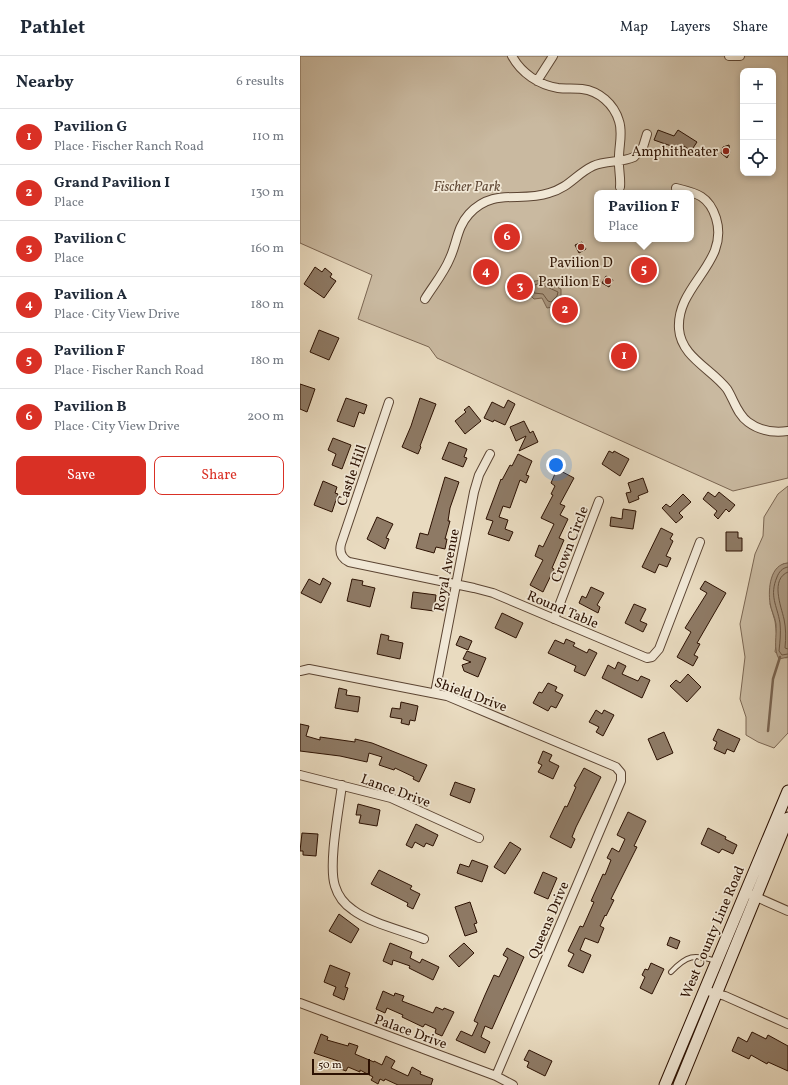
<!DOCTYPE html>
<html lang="en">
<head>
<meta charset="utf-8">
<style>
  :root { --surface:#fff; --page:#f2f2f3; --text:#1f2937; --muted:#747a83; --line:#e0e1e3; --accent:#d93025 }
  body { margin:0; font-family:Vollkorn,serif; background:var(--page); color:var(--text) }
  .controls { position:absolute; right:12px; top:12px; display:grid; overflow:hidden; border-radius:8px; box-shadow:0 2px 6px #0003 }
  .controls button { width:36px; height:36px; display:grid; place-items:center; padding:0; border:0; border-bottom:1px solid var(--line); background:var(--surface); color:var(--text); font:20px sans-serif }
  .scale { position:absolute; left:12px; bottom:10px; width:58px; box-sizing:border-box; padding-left:4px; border:2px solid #2c1102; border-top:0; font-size:11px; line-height:14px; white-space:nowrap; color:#2c1102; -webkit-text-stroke:3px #f1e8d6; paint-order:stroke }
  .you { position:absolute; left:256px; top:409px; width:14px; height:14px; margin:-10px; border:3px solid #fff; border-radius:50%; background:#1a73e8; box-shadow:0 0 0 6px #1a73e833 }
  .badge { display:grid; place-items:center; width:26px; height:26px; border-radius:50%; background:var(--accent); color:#fff; font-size:13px; font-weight:700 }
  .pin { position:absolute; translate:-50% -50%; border:2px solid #fff; box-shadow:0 1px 4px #0006 }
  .popup { position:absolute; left:294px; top:134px; width:100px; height:52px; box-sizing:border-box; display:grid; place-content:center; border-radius:8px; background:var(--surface); filter:drop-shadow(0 1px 3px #0005); font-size:13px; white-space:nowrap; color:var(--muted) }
  .popup b { font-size:15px; color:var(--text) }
  .popup::after { content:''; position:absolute; left:50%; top:100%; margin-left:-8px; border:8px solid transparent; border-top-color:var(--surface) }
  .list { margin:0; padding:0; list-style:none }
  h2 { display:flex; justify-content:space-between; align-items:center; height:52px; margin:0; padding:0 16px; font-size:17px }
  h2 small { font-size:13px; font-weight:400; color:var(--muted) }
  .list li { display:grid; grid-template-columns:26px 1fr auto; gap:12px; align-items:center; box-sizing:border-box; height:56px; padding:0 16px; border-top:1px solid var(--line) }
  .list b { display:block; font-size:15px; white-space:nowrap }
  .list p { margin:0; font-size:13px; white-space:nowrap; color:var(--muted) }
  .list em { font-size:13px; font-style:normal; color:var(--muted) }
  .actions { display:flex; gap:8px; padding:12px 16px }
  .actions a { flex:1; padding:9px 0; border:1px solid var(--accent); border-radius:8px; text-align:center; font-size:14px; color:var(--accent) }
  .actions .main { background:var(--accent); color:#fff }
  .icon { flex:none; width:22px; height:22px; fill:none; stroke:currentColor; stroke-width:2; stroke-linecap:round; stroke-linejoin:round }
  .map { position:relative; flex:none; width:488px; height:1029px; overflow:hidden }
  header { display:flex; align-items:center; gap:24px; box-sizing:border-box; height:56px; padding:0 20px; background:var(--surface); border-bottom:1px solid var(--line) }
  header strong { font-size:19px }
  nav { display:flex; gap:22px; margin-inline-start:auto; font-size:14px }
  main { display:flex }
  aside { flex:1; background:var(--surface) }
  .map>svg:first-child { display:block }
  .green { fill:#c9b9a0; stroke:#7a6551; fill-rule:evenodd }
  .water { fill:#a9967f; stroke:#77614d }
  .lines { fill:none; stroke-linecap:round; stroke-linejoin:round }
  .shore { stroke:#6a5440; stroke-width:1 }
  .stream { stroke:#77614d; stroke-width:2.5 }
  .building { fill:#8e7a65; stroke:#2c1102 }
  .lane-casing { stroke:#5b4432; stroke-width:6 }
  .street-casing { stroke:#5b4432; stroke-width:10 }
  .secondary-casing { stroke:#2c1102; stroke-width:13 }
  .lane { stroke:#f1e8d6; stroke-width:4 }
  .street { stroke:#f1e8d6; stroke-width:8 }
  .secondary { stroke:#f1e8d6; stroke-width:11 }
  .poi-dot { fill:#8f2418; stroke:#f1e8d6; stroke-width:1.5 }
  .labels { text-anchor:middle; stroke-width:3.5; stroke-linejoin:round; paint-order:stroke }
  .poi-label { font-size:14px; fill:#2c1102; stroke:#f1e8d6; text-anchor:end }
  .park-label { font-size:14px; font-style:italic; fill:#634c39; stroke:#f1e8d6 }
  .street-label { font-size:14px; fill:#2c1102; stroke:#f1e8d6 }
</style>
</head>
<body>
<header>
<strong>Pathlet</strong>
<nav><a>Map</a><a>Layers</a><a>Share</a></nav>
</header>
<main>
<aside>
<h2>Nearby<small>6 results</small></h2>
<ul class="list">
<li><span class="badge">1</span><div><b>Pavilion G</b><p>Place · Fischer Ranch Road</p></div><em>110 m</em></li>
<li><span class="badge">2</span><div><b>Grand Pavilion I</b><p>Place</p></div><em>130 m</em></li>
<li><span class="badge">3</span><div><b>Pavilion C</b><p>Place</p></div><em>160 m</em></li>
<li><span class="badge">4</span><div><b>Pavilion A</b><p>Place · City View Drive</p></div><em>180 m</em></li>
<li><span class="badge">5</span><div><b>Pavilion F</b><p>Place · Fischer Ranch Road</p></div><em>180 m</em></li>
<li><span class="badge">6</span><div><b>Pavilion B</b><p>Place · City View Drive</p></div><em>200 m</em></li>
</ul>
<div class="actions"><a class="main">Save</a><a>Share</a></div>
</aside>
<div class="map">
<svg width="488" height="1029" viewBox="0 0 488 1029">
  <rect width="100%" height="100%" fill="#e9dbc0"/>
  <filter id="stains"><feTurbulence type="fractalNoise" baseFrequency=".005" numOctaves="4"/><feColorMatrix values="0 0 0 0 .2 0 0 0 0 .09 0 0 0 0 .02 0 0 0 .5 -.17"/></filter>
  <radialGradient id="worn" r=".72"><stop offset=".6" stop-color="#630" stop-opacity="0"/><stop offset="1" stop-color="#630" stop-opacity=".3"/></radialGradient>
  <path class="green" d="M0,0h488v422l-55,13 -296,-133 -8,-11 -71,-28 14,-44 -72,-32zM443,15h30v102h-30zM297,137h94v46h-94z
    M488,430v77l-5,1 -13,40 5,17 2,17 -2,14 11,6 2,-1v76l-14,15 -16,-6 -12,-7v-18l-6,-18 5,-42 -5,-33 15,-70 8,-18 1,-19 14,-23z"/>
  <path class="water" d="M235,225l7,-1 19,9v8l-8,10 -6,1 -5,-10 -8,1 -4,-4v-12z
    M488,507v94l-9,2c-6,-10 -2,-23 -3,-35 -1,-7 -5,-14 -6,-21 -2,-14 0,-39 18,-40z"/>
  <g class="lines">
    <path class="shore" d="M241,228l17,8 -1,4 -6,6 -3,-1 -5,-7 -9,-1 1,-8z
      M488,511c-6,1 -9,5 -11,10 -8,19 0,28 3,46 1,10 0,18 -1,28l3,4 6,-1
      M488,516c-18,7 -7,34 -4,47 2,9 2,19 1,29l3,1"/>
    <path class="stream" d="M468,675l5,-52 7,-22"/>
  </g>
  <path class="building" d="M358,74l16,6 4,-6 19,12 -6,9 -7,-5 -5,8 -7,-4 2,-3 -20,-7z
    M429,89l1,7 -3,6 -6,-5 2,-6z
    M205,175l7,4 -3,7 -7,-3z
    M282,186l4,7 -7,4 -4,-8z
    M187,210l5,6 -6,6 -5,-7z
    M347,210l2,8 -9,1 -1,-8z
    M15,211l7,5 3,-4 7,6 -2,3 6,4 -12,17 -20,-14z
    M306,220l7,4 -4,7 -7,-4z
    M223,226l2,8 -8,2 -2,-8z
    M266,241l10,7 -13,18 -10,-6z
    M19,274l20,8 -10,22 -19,-8z
    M325,295l5,6 -6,5 -6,-6z
    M0,328l15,5 -8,23 -7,-3z
    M46,342l21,7 -3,9 -5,-2 -5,15 -17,-6z
    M120,342l16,6 -16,42 1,1 -3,7 -16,-7 9,-21z
    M208,344l7,4 -10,21 -11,-5 -1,2 -9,-4 8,-16 12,6z
    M169,350l12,15 -16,13 -10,-13 11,-9 -2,-2z
    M224,365l6,12 3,-2 5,11 -19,9 7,-15 -10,5 -6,-14z
    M33,382l18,7 -9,24 -10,-4 4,-11 -8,-4z
    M149,386l18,7 -3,8 3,1 -4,9 -21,-8z
    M309,395l4,2 1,-2 15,8 -9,17 -18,-12z
    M218,398l14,7 -6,14 3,1 -3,7 -6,-3 -10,28 -7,-2 -4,11 9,3 -3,9 8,3 -4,9 -21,-7 5,-13 -7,-2 15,-40 1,1 8,-15 2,1z
    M257,413l17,9 -14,26 5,2 -5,9 8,4 -9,19 5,2 -12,28 2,1 -11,23 -13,-7 13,-25 -8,-4 4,-11 4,2 11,-23 -13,-6 12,-23 -2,-1 4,-8 -4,-3z
    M145,421l14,5 -9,26 -2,13h2l-5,18h2l-2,10 -9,-2 -2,6 -18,-5 4,-15 8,2z
    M343,422l5,14 -10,4 1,3 -10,4 -3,-10 5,-1 -3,-9z
    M23,425l14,6 -2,6 3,1 -6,18 -18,-7z
    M408,436l7,5 4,-5 16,13 -6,7 -3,-3 -8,10 -4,-4 3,-4 -14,-12z
    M383,438l8,8 -12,11 4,4 -7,6 -14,-15 4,-4 4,3z
    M323,453l13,2 -3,18 -23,-3 1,-9 11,2z
    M77,461l16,7 -7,14 3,1 -4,10 -18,-10z
    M361,472l12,6 -3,5 3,2 -7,15 5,2 -4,9 -8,-3 -4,9 -13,-6z
    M426,476h12v6h4v13h-16z
    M23,522l8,5 -10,20 -20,-10 8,-14 11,6z
    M52,523l11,2 -1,4 13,3 -5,19 -23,-6z
    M405,525l21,12 -29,50 3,1 -6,11 4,2 -5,9 -16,-9 14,-25 -6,-4 22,-35 -7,-4z
    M291,531l13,6 -7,12 3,2 -2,6 -19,-10 3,-7 4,2z
    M113,536l23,3 -2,16 -23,-3z
    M334,548l12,5 -6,12 7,3 -4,8 -18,-9z
    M202,557l21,10 -7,15 -21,-10z
    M81,578l8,2 -1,4 15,3 -3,16 -23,-5z
    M160,580l12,5 -4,9 -12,-5z
    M266,583l9,4 -2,3 14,7 2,-4 8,4 -12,23 -11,-5 2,-5 -28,-13 7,-13 9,4z
    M167,595l19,7 -8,19 -14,-6 -2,-6 9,-3 -8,-3z
    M318,606l8,4 -4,8 16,7 3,-5 9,4 -8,18 -40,-20 6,-13 7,4z
    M388,618l13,13 -14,15 -17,-16 6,-6 4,3z
    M248,627l9,4 -2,4 8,4 -7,13 -5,-2 -3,5 -15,-8 6,-11 3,1z
    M39,632l8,2 -1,5 14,2 -2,15 -23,-4z
    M101,646l17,4 -3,15 -5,-1 -1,5 -8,-2 1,-4 -12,-2 2,-9 8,1z
    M296,654l6,4 2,-4 10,5 -11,21 -7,-4 3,-5 -10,-5z
    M0,668l9,2 -3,10 14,4v-3l35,5v-3l17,4 55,22 -8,17 -6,-3 1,-2 -19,-9 -1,2 -15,-5 3,-8 -13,-4 -2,9 -27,-6 -40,-5z
    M418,673l22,10 -6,13 -7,-3 -2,5 -11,-5 3,-7 -4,-2z
    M364,676l9,21 -16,7 -9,-21z
    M243,695l9,4 -3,6 10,5 -6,13 -15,-7 4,-7 -4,-2z
    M284,712l17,9 -25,50 -4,10 3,2 -4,9 -21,-11 15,-31 2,1 9,-20 -2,-1z
    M155,726l20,7 -5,14 -20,-8z
    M58,748l22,6 -3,16 -18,-3 2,-8h-5z
    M328,756l18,9 -12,25 3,1 -26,52 3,1 -8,16 -1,-1 -5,11 4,2 -6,15 -13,-5 -5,12 11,5 -8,18 -15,-7 6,-12 -6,-3 12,-25 3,1 11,-25 -3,-1 12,-27 2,1 6,-15 -4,-2 5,-10 7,4 6,-13 -8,-4z
    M116,768l22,11 -5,11 -7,-3 -2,4 -9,-5 -3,6 -6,-3z
    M408,772l18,9 -1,2 12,6 -4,9 -11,-5 -3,4 -18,-9z
    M2,777l16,1 -2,22 -13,-1v-4h-3z
    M210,786l11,7 -16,25 -11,-7z
    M172,804l16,6 -6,16 -25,-9 3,-9 9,3z
    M79,814l33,16 -2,3 10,5 -7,15 -6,-3 1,-3 -37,-19z
    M243,816l14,6 -9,21 -14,-6z
    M170,846l7,21 -3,1 3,8 -12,4 -10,-29z
    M39,858l20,15 -8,14 -22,-12z
    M370,881l10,4 -3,8 -10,-4z
    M90,887l22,9 -2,6 10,5 2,-4 17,8 -6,13 -24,-12 1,-2 -17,-6 -1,5 -9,-4z
    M164,887l10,10 -15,14 -10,-11z
    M207,892l17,9 -32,72 -7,-3 -4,11 9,5 -5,11 -29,-13 5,-9 11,5 6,-13 -4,-2 11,-26 9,-20 5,2 9,-19 -5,-3z
    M351,907l13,6 -12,25 -12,-6 5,-11 -3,-2 3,-6 3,1z
    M30,909l20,8 -5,14 3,1 -4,12 -11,-5 3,-8 -12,-5z
    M83,935l11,5 1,-3 9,3 -2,5 31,12 3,-6 7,3 1,-2 10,4 -12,24 -7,-3 1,-4 -11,-5 -2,3 -21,-10 1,-2 -16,-7 -2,5 -9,-4z
    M452,976l14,7 2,-4 20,11v25l-20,-9 -1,2 -16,-9 -2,4 -17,-8 6,-14 9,5z
    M21,978l7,3 -1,3 21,6 1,-3 9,3 -3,8 19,8v-1l8,4 4,-9 9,5 -4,7 17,8 4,-9 9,5 -1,2 13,5 -2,6h-33l-13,-6 -1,2 -4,-2 -2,5 -7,-4 2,-3 -13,-7v2l-12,-5 -2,4 -8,-3 3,-6 -27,-9z
    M229,994l23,11 -7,15 -18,-9 2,-5 -5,-2z"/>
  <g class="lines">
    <g class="lane-casing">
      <path id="lane" d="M371,916c16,-17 23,-18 45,-11"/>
    </g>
    <g class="street-casing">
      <path id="street" d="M212,0c9,17 27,29 46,32 8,1 16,0 24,1 17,2 32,15 37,32 4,12 0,24 0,36 -1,10 2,20 1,30
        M429,0h11
        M237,25l16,-25
        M376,132c21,5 33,8 40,30 14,45 -40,67 -37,111 2,28 33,40 48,60 7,11 10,25 21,33 12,9 26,11 40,9
        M125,243c8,-13 19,-26 25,-41 7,-15 7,-31 19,-44 25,-27 51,-11 80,-21 21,-6 27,-19 44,-27 13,-6 28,-3 41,-9l9,-10 4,-13
        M89,346l-48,142c-2,8 0,14 8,18l125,26 19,5 154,65 5,-1 7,-8 41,-107
        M254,563l45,-118
        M0,615l9,-2 138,27 169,71 5,6v8l-125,295
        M135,637l39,-201 5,-17 11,-21
        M0,719l91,23 88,40
        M42,729c-3,24 -14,80 -7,101 3,10 9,18 18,24 17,13 51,21 71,29
        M445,836l43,19
        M404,934l21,6 63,28
        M0,947l196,73 17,9"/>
    </g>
    <g class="secondary-casing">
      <path id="secondary" d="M365,1029l123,-294
        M379,1029l109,-267"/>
    </g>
    <use href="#lane" class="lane"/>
    <use href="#street" class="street"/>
    <use href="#secondary" class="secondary"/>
  </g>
  <g class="poi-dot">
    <circle cx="426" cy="95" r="4"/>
    <circle cx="281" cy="191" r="4"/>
    <circle cx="308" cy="225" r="4"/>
  </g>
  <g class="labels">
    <g class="poi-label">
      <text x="418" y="100">Amphitheater</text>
      <text x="281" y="211" text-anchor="middle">Pavilion D</text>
      <text x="300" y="230">Pavilion E</text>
    </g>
    <g class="park-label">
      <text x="167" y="135">Fischer Park</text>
    </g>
    <g class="street-label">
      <text transform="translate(51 419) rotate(-71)" y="5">Castle Hill</text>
      <text transform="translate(269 488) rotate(-69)" y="5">Crown Circle</text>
      <text transform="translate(146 514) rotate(-79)" y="5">Royal Avenue</text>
      <text transform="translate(263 553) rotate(23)" y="5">Round Table</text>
      <text transform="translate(171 638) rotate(20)" y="5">Shield Drive</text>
      <text transform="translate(96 734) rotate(20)" y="5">Lance Drive</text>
      <text transform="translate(248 864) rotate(-67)" y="5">Queens Drive</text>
      <text transform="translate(412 876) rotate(-67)" y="5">West County Line Road</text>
      <text transform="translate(111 975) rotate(20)" y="5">Palace Drive</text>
    </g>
  </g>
  <rect width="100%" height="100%" filter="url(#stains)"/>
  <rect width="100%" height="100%" fill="url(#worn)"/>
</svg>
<div class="controls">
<button>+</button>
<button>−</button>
<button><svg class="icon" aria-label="locate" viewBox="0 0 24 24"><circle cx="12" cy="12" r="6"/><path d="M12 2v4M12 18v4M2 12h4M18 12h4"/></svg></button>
</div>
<div class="scale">50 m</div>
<div class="you"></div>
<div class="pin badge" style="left:324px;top:300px">1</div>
<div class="pin badge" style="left:265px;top:254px">2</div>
<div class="pin badge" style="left:220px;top:231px">3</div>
<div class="pin badge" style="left:186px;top:216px">4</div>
<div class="pin badge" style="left:344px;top:214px">5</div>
<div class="popup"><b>Pavilion F</b>Place</div>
<div class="pin badge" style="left:207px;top:181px">6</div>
</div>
</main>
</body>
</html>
